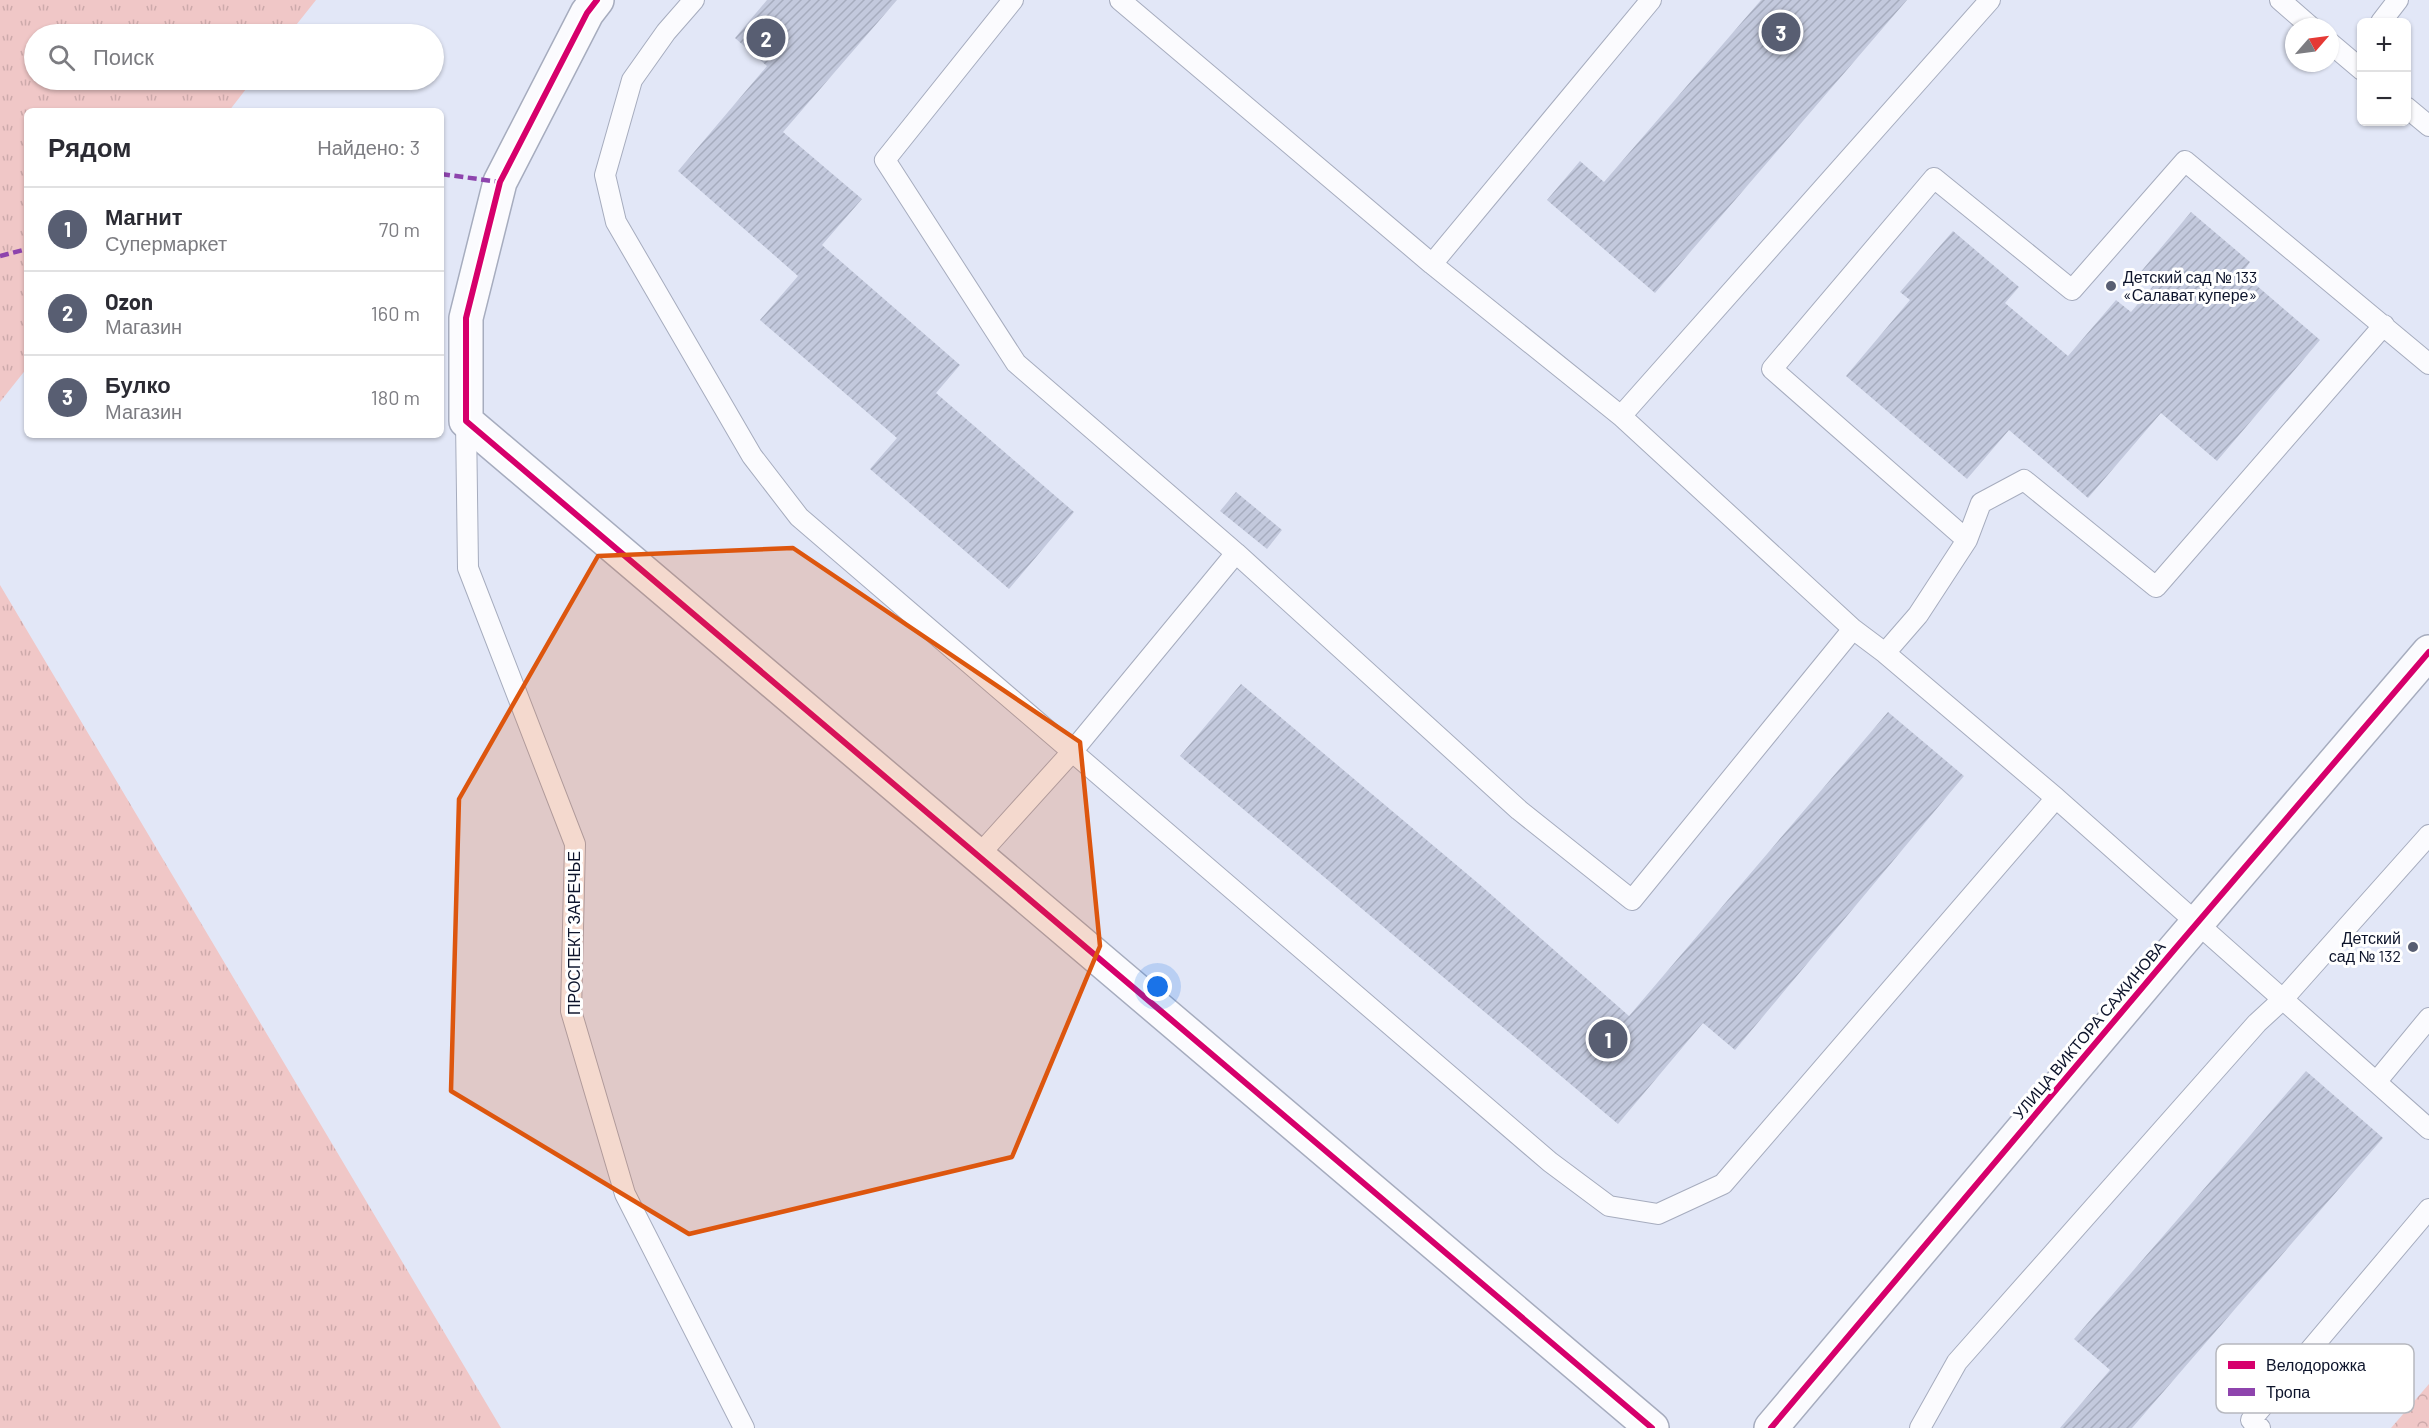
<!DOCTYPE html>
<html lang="ru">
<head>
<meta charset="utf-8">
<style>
  :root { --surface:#fff; --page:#f7f7f7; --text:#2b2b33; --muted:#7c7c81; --line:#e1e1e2; --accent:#585e72 }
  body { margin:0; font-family:Barlow,sans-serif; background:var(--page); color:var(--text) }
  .controls { position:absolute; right:18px; top:18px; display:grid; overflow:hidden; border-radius:9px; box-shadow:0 2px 4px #0004 }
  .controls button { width:54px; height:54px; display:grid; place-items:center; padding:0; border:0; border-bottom:2px solid var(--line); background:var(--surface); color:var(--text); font:30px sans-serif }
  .compass { position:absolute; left:2285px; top:18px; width:54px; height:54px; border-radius:50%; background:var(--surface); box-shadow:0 2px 4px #0004; rotate:62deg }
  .you { position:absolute; left:1158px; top:987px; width:21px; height:21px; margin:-15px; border:4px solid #fff; border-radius:50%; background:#1a73e8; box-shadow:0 0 0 9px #1a73e833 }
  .badge { display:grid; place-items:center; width:39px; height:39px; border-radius:50%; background:var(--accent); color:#fff; font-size:20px; font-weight:700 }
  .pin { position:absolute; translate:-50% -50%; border:3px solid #fff; box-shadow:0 2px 6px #0006 }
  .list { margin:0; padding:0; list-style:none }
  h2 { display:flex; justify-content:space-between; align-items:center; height:78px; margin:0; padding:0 24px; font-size:26px }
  h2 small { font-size:20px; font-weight:400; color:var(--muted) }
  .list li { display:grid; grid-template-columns:39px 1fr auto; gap:18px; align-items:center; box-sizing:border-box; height:84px; padding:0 24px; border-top:2px solid var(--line) }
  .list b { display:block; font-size:22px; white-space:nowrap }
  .list p { margin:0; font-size:20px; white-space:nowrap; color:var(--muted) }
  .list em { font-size:20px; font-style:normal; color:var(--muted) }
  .icon { flex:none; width:33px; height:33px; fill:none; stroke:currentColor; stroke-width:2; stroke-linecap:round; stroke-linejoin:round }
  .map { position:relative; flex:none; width:2429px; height:1428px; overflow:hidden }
  .search { position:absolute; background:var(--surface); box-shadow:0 2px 4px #0004; left:24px; top:24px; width:420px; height:66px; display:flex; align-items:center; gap:15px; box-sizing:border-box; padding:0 21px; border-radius:33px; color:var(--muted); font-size:22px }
  .panel { position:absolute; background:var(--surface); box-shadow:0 2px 4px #0004; left:24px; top:108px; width:420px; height:330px; border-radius:9px }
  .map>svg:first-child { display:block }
  .grass { fill:url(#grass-tufts) }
  .park { fill:url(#park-crowns) }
  .building { fill:url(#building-hatch) }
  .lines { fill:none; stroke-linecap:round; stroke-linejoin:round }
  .service-casing { stroke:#a6acbe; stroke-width:22 }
  .minor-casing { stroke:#a6acbe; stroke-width:36 }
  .service { stroke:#fbfbfe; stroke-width:20 }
  .minor { stroke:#fbfbfe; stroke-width:33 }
  .quiet { stroke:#8e44ad; stroke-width:4.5; stroke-dasharray:9 4.5; stroke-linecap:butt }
  .cycleway-casing { stroke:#fff; stroke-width:10 }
  .cycleway { stroke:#d6006c; stroke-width:6 }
  .marked { fill:#dd560e; fill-opacity:0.2; stroke:#dd560e; stroke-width:4.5; stroke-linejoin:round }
  .poi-dot { fill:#585e72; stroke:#fff; stroke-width:2 }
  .labels { text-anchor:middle; stroke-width:6; stroke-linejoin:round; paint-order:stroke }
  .poi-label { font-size:16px; fill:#0d142b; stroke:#fff; text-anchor:start }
  .street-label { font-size:16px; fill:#0d142b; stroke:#fff }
  .key { fill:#fff; stroke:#b6b8bf; stroke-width:1.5 }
  .key-label { font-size:16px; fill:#0d142b }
</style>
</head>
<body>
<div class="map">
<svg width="2429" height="1428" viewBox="0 0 2429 1428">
  <defs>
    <pattern id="grass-tufts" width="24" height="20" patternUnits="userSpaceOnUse" patternTransform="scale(1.5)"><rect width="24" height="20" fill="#f0c7c7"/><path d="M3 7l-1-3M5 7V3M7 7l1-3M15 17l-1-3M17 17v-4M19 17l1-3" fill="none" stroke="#cdaaab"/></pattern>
    <pattern id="park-crowns" width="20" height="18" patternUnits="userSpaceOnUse" patternTransform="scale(1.5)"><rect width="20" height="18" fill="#f0c7c7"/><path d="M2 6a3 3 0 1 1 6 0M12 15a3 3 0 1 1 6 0" fill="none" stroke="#cdaaab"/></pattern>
    <pattern id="building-hatch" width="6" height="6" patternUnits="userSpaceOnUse" patternTransform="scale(1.5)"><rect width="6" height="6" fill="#c3c9dd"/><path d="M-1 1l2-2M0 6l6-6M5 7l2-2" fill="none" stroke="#a6acbe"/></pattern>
  </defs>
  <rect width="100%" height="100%" fill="#e2e7f7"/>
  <path class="grass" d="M0,0h316l-27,34h-255v46h219l-24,31h-202v257l-27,34z
    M0,585l501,843h-501z"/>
  <path class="park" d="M2429,1384v44h-38z"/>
  <path class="building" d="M767,0h130l-114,132 79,67 -40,46 138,120 -24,28 138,119 -65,77 -139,-120 27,-31 -137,-118 38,-44 -120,-105 89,-105 -32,-28z
    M1761,0h146l-252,293 -108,-93 33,-39 24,21z
    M2191,212l59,50 -8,11 78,67 -103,121 -56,-48 -73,85 -79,-68 -42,49 -121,-103 64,-76 -10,-8 53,-61 66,56 -14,16 63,53 48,-56 15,12 22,-26 -14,-12z
    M1236,492l46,38 -15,19 -47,-38z
    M1241,684l238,200 150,132 259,-304 76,64 -229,274 -32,-27 -85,101 -438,-368z
    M2306,1071l77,67 -251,290h-72l50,-58 -36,-31z"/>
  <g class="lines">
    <g class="service-casing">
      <path id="service" d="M694,0l-28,32 -34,48 -27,95 11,47 136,234 47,61 751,645 59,44 49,8 65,-30 333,-386
        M1013,0l-128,160 131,203 220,190 283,257 113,90 221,-271
        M1120,0l312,264 189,152 232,213 32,24 171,145 373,331
        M2280,0l31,27
        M2381,22l17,-22
        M2330,43l32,27
        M2406,107l23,19
        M1432,264l219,-264
        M1621,416l369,-416
        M466,421l2,147 107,276 -4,167 54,183 119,234
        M1967,540l14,-37 43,-23 132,107 228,-262
        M1885,653l33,-38 49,-75 -195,-171 162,-191 138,112 113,-129 244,203
        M978,856l93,-103 165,-200
        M2377,1081l52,-63
        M1920,1428l37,-66 300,-339 26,-24 146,-164
        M2260,1428l-9,-8 178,-211"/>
    </g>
    <g class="minor-casing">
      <path id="minor" d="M597,0l-10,13 -87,169 -34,136v103l1186,1007
        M1771,1428l403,-478 255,-298"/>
    </g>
    <use href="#service" class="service"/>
    <use href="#minor" class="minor"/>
    <path class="quiet" d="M441,174l59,8
      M0,256l27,-7"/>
    <g class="cycleway-casing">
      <path id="cycleway" d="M597,0l-10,13 -87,169 -34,136v103l1186,1007
        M1771,1428l403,-478 255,-298"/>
    </g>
    <use href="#cycleway" class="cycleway"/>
  </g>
  <path class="marked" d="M793,548l287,194 20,204 -88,211 -323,77 -238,-143 8,-292 139,-243z"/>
  <g class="poi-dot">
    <circle cx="2111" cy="286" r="6"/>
    <circle cx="2413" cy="947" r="6"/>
  </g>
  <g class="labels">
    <g class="poi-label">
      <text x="2123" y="283">Детский сад № 133<tspan x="2123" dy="18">«Салават купере»</tspan></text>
      <text x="2401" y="944" text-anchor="end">Детский<tspan x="2401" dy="18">сад № 132</tspan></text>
    </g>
    <g class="street-label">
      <text transform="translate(574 933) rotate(-90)" y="6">ПРОСПЕКТ ЗАРЕЧЬЕ</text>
      <text transform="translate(2089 1030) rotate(-50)" y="6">УЛИЦА ВИКТОРА САЖИНОВА</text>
    </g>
  </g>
  <rect x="2216" y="1344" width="198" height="69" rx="9" class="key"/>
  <rect x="2228" y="1361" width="27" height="8" fill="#d6006c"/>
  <rect x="2228" y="1388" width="27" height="8" fill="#8e44ad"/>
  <g class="key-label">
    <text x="2266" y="1371">Велодорожка</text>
    <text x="2266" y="1398">Тропа</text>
  </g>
</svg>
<div class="controls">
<button>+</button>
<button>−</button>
</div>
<svg class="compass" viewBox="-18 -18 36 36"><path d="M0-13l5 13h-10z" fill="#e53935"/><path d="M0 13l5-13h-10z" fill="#7c7c81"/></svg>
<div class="you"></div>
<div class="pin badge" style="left:1608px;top:1039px">1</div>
<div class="pin badge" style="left:766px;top:38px">2</div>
<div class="pin badge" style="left:1781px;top:32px">3</div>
<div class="search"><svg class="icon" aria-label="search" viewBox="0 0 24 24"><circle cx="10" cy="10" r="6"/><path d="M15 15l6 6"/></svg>Поиск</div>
<section class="panel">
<h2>Рядом<small>Найдено: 3</small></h2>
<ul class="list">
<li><span class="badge">1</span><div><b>Магнит</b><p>Супермаркет</p></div><em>70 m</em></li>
<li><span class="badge">2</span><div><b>Ozon</b><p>Магазин</p></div><em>160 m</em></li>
<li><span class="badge">3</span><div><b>Булко</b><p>Магазин</p></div><em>180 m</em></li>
</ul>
</section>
</div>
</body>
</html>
